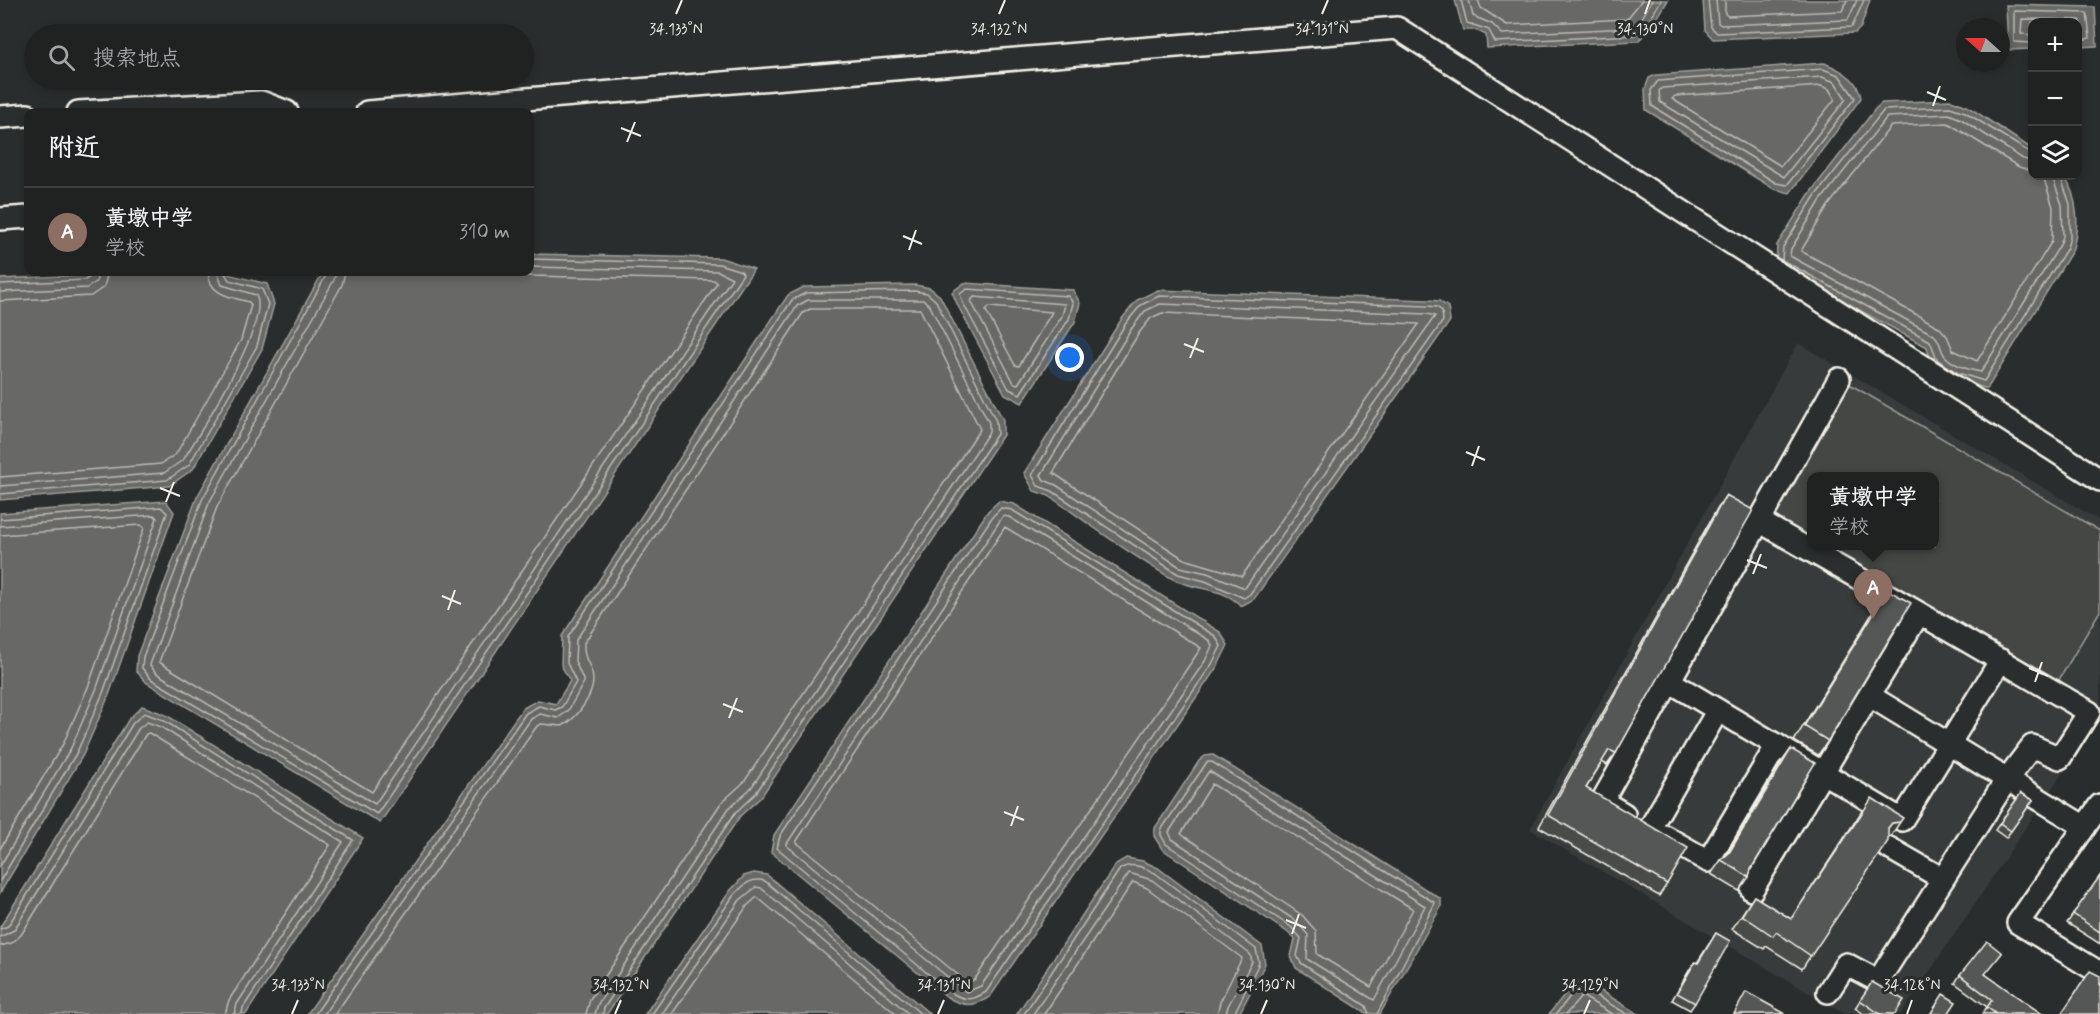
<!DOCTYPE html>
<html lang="zh">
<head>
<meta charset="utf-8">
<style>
  :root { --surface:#202222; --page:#282a2a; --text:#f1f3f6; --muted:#a2a4a5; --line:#3d3f40; --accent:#0b8043 }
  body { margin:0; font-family:Mynerve,"LXGW WenKai TC",sans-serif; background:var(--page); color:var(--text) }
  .controls { position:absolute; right:18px; top:18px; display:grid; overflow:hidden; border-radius:12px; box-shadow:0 3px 9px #0003 }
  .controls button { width:54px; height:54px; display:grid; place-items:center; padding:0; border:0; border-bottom:2px solid var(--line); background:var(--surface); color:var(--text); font:30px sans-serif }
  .compass { position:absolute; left:1956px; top:18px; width:54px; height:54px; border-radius:50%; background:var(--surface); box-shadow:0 3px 9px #0003; rotate:291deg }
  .you { position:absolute; left:1070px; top:358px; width:21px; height:21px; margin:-15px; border:4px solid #fff; border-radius:50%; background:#1a73e8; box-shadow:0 0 0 9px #1a73e833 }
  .badge { display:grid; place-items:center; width:39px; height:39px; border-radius:50%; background:var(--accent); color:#fff; font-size:20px; font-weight:700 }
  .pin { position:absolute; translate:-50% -50px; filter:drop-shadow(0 2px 3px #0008) }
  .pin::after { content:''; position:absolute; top:32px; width:21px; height:18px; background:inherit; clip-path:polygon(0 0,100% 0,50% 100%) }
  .popup { position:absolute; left:1807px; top:472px; width:132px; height:78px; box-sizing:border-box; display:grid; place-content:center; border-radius:12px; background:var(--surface); filter:drop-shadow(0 2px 4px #0005); font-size:20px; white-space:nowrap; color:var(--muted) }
  .popup b { font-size:22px; color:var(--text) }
  .popup::after { content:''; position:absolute; left:50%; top:100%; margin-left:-12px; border:12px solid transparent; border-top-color:var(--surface) }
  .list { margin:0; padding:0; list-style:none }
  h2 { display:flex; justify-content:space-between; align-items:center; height:78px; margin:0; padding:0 24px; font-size:26px }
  h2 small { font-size:20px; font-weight:400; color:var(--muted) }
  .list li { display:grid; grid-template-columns:39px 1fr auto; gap:18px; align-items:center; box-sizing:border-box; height:90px; padding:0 24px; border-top:2px solid var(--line) }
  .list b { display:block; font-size:22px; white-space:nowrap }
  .list p { margin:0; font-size:20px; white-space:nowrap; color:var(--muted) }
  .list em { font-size:20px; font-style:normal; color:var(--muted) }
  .icon { flex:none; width:33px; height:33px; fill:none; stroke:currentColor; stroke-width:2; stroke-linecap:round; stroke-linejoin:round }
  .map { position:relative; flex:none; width:2100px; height:1014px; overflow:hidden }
  .search { position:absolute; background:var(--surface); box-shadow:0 3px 9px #0003; left:24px; top:24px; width:510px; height:66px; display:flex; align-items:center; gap:15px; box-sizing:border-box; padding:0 21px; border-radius:33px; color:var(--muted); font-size:22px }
  .panel { position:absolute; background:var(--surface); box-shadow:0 3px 9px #0003; left:24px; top:108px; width:510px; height:168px; border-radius:12px }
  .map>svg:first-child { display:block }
  .built { fill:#373a3a; fill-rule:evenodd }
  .green { fill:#444645; stroke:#9c9c96; stroke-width:1.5 }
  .water { fill:#676866; stroke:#9f9f9a; stroke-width:1.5 }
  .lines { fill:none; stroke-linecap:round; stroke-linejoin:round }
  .shore { stroke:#bcbab4; stroke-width:1.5 }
  .minor-casing { stroke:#f4f1e8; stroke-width:26 }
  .minor { stroke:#2a2d2e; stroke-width:21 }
  .wall { fill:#494b4a; stroke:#f4f1e8; stroke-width:1.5 }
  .shaded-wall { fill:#3c3d3c; stroke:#f4f1e8; stroke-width:1.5 }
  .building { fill:#555756; stroke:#f4f1e8; stroke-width:1.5 }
  .ticks { fill:none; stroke:#f4f1e8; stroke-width:2 }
  .ticks-label { font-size:15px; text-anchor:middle; fill:#f4f1e8; stroke:#2a2d2e; stroke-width:6; stroke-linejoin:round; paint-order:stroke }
</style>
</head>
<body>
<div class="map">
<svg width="2100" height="1014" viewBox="0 0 2100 1014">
  <rect width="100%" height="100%" fill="#2a2d2e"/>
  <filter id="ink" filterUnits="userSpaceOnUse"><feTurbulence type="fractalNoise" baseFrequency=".0167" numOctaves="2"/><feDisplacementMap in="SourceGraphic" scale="12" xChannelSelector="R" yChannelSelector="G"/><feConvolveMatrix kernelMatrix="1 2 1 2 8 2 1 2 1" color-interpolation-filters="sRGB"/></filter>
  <g filter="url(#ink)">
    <path class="built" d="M1798,343l302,178v196l-199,297h-56l-315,-185zM1812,476h122v70h-122z"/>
    <path class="green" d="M1846,382l254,149v80l-43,72 -240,-137h117v-70h-122l-1,67 -40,-24z"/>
    <path class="water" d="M1455,0h213l-16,27 -14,14 -151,7 -1,-13 -10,-5h-13z
      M1703,0h167l-9,27 -6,6 -142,6 -8,-9z
      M2006,5l89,2 2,39 -19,1v-25h-46v27l-24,1z
      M1824,63c16,6 35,17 37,35l-71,95 -16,-4 -128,-79 -1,-21 4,-11 7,-3z
      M1951,100l16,6 65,43v27h32c14,21 16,51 8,75l-85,138 -31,-11 -25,-16 -4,-15 -151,-83 1,-19 33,-52 66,-85 6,-5z
      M530,254l191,4 33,11 -374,554 -233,-140 -11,-12 1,-15 60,-159 126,-225h207z
      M147,272h73l47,12 7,20 -12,45 -69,120 -24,17 -169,14v-221z
      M964,283l109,7 7,13 -5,19 -53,81 -17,-9 -47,-88 -6,-14z
      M915,285l15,3 10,8 63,124v15l-242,362 -21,19 -133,198h-300l216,-306 15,-8 18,4 14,-23 -9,-16 1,-29 226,-341 16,-8z
      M1158,290l270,10 11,1 9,6 2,14 -196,278 -13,7c-19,-20 -46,-15 -68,-27 -43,-24 -83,-55 -124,-83l-15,-5 -10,-18 97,-153 16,-20z
      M166,501l8,11 -65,183 -26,60 -83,138v-380z
      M999,501l15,3 206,128 8,13 -11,22 -227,330c-17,10 -26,10 -43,0l-176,-145 3,-17 214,-324z
      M142,706l24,9 197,123 -117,176h-246v-87l129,-208z
      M1213,755l228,144v8l-61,107 -14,-1 -70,-45 -5,-12 4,-17 -8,-7 -125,-83 -8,-13 1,-8 44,-67 6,-5z
      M1126,858l17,3 15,7 104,78 3,18 -26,50h-222l99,-150z
      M754,873l13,2 163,139h-285l85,-123 14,-15z
      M1585,981l53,33h-89l23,-29z"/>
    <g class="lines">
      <path class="shore" d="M1461,0l6,23 22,7 6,12 140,-7 13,-12 13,-23
        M1469,0l4,16 19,8 10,10 129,-6 11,-10 10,-18
        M1478,0l3,8 26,17 120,-6 15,-19
        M1708,0l3,27 6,6 135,-6 12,-27
        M1716,0l2,23 3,2 127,-5 9,-20
        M1725,0v14l3,2 114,-5 5,-11
        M2032,35l-11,-1 1,-15 58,1 2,10 -4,3
        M2032,43l-18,-1v-31l73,2 3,25 -12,3
        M1823,69l16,6 16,23 -68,87 -11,-2 -124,-77 -1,-16 7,-9z
        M1822,77l13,5 11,17 -62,78 -124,-75 -1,-11 3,-3z
        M1821,86l8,3 6,10 -54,67 -109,-67 3,-3z
        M2032,154l-67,-42 -15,-5 -66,3 -69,86 -32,51 -1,13 148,81 7,18 5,4 16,10 26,8 83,-133 3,-11v-33l-10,-28
        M2032,161l-9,-2 -62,-40 -12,-5 -62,3 -66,83 -30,49 -1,7 144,79c7,6 6,15 11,21 8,9 25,14 36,16l79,-127 3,-9 -1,-31 -10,-29
        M2032,171l-13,-4 -71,-44 -57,3 -63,80 -27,45 138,76 8,9 6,14 24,11 75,-120 1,-34 -10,-31
        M328,272l-126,228 -59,157 -1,11 9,11 226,135 366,-540 -2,-3 -22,-7 -189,-5
        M336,272l-2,8 -125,223 -59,162 6,8 219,131 357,-526 -14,-7 -188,-4
        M345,272l-3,13 -125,222 -58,155 213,130 345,-509 -3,-3 -185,-4 -12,-4
        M0,284l85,-4 5,-3 1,-5
        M967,289l101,7 5,7 -4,16 -49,75 -11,-5 -46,-86 -3,-9z
        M0,292l87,-4 9,-6 3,-10
        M1159,296l268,10 10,1 5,4 1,10 -193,273 -6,4 -39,-17 -27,-7 -126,-83 -14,-5 -6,-11 94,-152 15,-18z
        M974,297l91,7 -3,12 -44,68 -4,-1 -43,-82z
        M0,301l91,-5 13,-9 4,-15
        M1160,304l267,10 8,2 -190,272 -38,-15 -27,-6 -124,-82 -12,-5 -3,-5 91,-147 13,-17z
        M989,307l63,5 -33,54 -4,-1 -29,-54z
        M1162,313l257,11 -177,252 -58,-17 -131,-86 86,-140 12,-15z
        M0,477l161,-13 15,-10 65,-114 10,-35 -2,-3c-19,-5 -40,-7 -41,-30
        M0,486l164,-13 19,-13c17,-27 88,-139 73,-165l-34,-10 -5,-13
        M0,494l167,-14 22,-15 68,-119 11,-42 -6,-15 -33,-9 -5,-8
        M1001,508l11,2 203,126 6,10 -9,18 -226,328c-14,9 -21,9 -36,0l-173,-144 3,-12 213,-320z
        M1003,516l6,1 201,124 2,5 -7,15 -224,325 -15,6 -180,-147z
        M0,519l161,-12 6,6 -64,180 -26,59 -77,129
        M0,526l154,-11 3,3 -61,172 -25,58 -71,118
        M1005,527l196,121 -226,331 -7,4 -172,-141z
        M0,535l141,-10 3,3 -56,159 -25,57 -63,105
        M1209,771l216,135 -51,94 -67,-41 1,-24 -12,-14 -124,-82 -3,-7z
        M1212,784l201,125 -42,78 -54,-33 -1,-23 -14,-16 -121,-81z
        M0,929l8,-3 125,-203 11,-10 19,7 190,120 -110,168 -1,6
        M0,937l14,-7 125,-202 8,-6 14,5 182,115 -106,162 -3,10
        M0,946l12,-3 9,-8 125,-201 3,-1 181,112 -101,155 -4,14
        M315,1014l211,-301 13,-7 16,4 7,-3 14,-25 -9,-19 1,-26 224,-337 14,-7 108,-2 13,2 9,8 60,120 1,13 -241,359 -21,20 -131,195 -1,6
        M324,1014l207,-295 9,-5 18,4 10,-7 16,-29 -9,-21 1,-21 221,-334 11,-6h116l6,6 59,117v9l-238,356 -22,20 -131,196 -3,10
        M335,1014l202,-288 4,-2 21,2c14,-6 32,-31 31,-47 -1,-15 -10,-17 -9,-36l219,-330 7,-4h110l60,120 -236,353 -23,21 -131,196 -4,15
        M652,1014l82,-119c10,-10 16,-18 31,-14l156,133
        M662,1014l78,-114 16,-13 5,1 148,126
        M672,1014l75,-108 10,-9 139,117
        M1024,1014l96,-145c12,-8 24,-1 35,4l101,76 3,14 -25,51
        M1033,1014l96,-141 23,7 98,74 2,8 -24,44 -2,8
        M1044,1014l89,-132 14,6 95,70 -22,44 -3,12
        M1369,1014l-3,-8 -65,-43 -4,-7 4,-18 -10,-11 -125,-83 -5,-9v-5l46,-68h5l223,141 -58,111
        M1556,1014l19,-24 8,-2 44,26
        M1566,1014l16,-18 30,18"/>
      <g class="minor-casing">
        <path id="minor" d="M78,112l183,-10 26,10
          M367,112l1030,-84 703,452
          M0,117l28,-2
          M0,219l28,-2
          M1669,681l233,139 99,-160
          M1870,696l215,131
          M2100,805l-82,118 82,50
          M1624,814l-22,-13 237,-422
          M1650,828l68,-118
          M1664,836l44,25 69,-116
          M1889,848l54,31
          M1752,890l167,-277 -160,-92
          M1828,992l18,-28 32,17 129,-202 25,-33 28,12 29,-46 -170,-99"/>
      </g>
      <use href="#minor" class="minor"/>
    </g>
    <path class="wall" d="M1726,495l-110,258 -9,12 -5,-3 -16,26 81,96 -8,12 -120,-69 179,-320z
      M1888,590l-60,151 -10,14 -24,-14 84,-137z
      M1791,749l-40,120 -2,8 -10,14 -28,-17 10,-14 5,-4 55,-93z
      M2021,793l12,7 -27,38 -11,-8z
      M1862,811l29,25h-3l-86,133 -36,-23 -2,3 -32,-20 22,-33 37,23z
      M2100,876v68l-33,-21z
      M1716,933l-21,70 -5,7 -18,-10 18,-31 5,-7 2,1z
      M1960,975h26l56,39h-60l5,-7 -32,-24z
      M1872,982l23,32h-31l-9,-6z"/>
    <path class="shaded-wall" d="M1900,822l-9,14 -8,1 5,-9 4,-5z"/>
    <path class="building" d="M1726,495l27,15 -137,243 -7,-3 -23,38 102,60 -21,36 -119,-69z
      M1888,590l23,13 -83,138 -24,-15z
      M1791,749l24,14 -64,106 -2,8 -28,-17 8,-7z
      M2021,793l12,7 -22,31 -11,-8z
      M1872,798l31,20 -3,4 -8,1 -4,5v13l-77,115 -35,-24 -3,4 -31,-21 12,-19 37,23z
      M2100,876v56l-27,-18z
      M1716,933l14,8 -35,62 -18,-10 18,-31 3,1z
      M1987,941l15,12 -17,21 57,40h-46l-9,-7 5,-7 -32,-25z
      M2090,971l10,5v38h-39z
      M1872,982l32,18 -9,14h-15l-20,-14z
      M1746,992l38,21 -1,1h-49z
      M1943,994l13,8 -8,12h-15l-2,-1z"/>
  </g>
  <path class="ticks" d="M676,14l6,-14M999,14l6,-14M1322,14l6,-14M1645,14l5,-14M1927,92l19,8M1933,106l7,-20M621,128l20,8M627,142l8,-20M903,236l19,8M909,250l7,-20M1184,344l20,8M1190,358l8,-20M1466,452l19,8M1472,466l7,-20M160,488l20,8M166,502l8,-20M1747,560l20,8M1753,574l8,-20M442,596l19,8M448,610l7,-20M2029,668l19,8M2035,682l7,-20M723,704l20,8M729,718l8,-20M1004,812l20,8M1011,826l7,-20M1286,920l20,8M1292,934l7,-20M292,1014l6,-14M615,1014l6,-14M938,1014l6,-14M1261,1014l6,-14M1584,1014l6,-14M1907,1014l5,-14"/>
  <g class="ticks-label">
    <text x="676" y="34">34.133°N</text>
    <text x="999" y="34">34.132°N</text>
    <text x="1322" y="34">34.131°N</text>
    <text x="1645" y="34">34.130°N</text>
    <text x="298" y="990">34.133°N</text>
    <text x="621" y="990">34.132°N</text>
    <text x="944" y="990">34.131°N</text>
    <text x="1267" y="990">34.130°N</text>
    <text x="1590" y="990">34.129°N</text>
    <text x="1912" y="990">34.128°N</text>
  </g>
</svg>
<div class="controls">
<button>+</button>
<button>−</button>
<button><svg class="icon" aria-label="layers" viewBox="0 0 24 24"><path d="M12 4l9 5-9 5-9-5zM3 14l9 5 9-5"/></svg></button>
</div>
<svg class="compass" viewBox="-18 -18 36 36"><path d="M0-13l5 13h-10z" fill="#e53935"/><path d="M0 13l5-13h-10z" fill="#a2a4a5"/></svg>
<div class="you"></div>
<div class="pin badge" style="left:1873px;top:619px;background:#8d6e63">A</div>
<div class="popup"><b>黄墩中学</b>学校</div>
<div class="search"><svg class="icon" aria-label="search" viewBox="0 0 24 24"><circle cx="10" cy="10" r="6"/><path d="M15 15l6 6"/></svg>搜索地点</div>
<section class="panel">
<h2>附近<small></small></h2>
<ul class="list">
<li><span class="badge" style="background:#8d6e63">A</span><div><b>黄墩中学</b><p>学校</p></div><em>310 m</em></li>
</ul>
</section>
</div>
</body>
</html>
